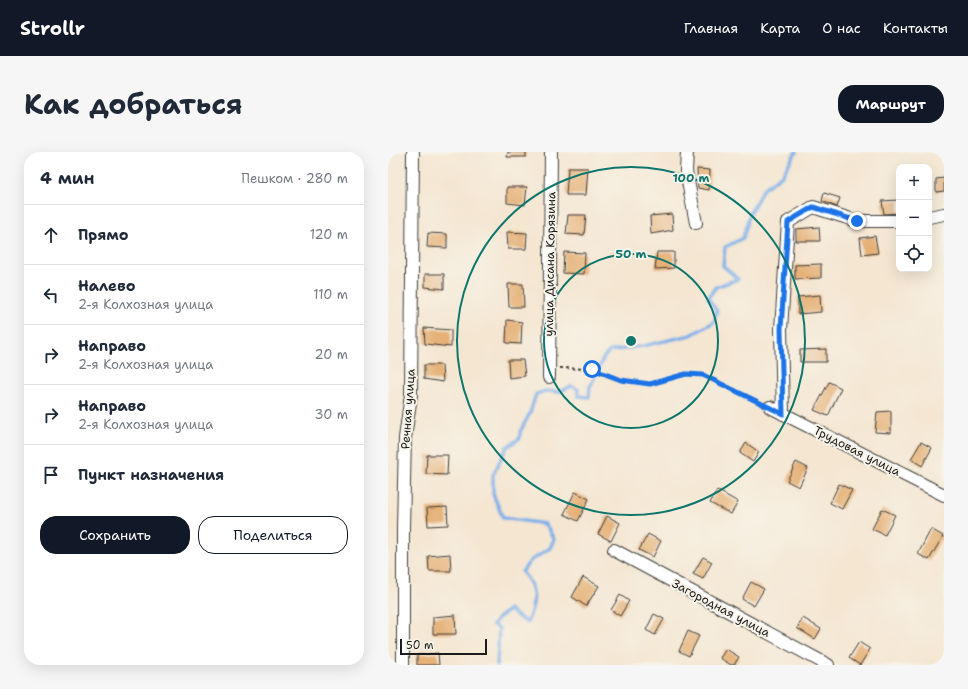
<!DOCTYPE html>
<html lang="ru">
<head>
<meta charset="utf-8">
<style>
  :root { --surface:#fff; --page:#f6f6f7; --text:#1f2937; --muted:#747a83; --line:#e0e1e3; --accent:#111827 }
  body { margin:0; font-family:"Shantell Sans",sans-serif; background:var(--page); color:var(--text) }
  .controls { position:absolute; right:12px; top:12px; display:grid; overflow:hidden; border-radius:8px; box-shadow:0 4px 16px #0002 }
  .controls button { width:36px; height:36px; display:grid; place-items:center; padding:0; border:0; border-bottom:1px solid var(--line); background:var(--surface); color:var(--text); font:20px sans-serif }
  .scale { position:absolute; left:12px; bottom:10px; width:87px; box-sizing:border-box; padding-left:4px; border:2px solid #1c1c1c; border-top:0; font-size:11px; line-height:14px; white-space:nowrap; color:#1c1c1c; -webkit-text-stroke:3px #f7f3e8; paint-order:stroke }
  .stop { position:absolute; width:12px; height:12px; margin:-9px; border:3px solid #1a73e8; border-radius:50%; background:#fff }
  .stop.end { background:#1a73e8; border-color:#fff; box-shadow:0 1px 4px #0008 }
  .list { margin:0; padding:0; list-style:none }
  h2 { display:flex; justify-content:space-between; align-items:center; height:52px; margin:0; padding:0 16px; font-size:17px }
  h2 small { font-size:13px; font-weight:400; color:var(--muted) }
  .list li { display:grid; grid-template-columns:26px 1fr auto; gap:12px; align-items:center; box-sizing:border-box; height:60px; padding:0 16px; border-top:1px solid var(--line) }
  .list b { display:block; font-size:15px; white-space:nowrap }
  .list p { margin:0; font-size:13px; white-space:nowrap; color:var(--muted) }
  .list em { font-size:13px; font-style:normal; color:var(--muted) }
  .actions { display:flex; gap:8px; padding:12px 16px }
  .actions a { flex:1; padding:9px 0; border:1px solid var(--accent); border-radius:16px; text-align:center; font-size:14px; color:var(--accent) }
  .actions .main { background:var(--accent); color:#fff }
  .icon { flex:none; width:22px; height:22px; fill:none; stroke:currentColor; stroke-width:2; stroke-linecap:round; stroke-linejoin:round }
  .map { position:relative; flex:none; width:556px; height:513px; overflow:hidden; border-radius:16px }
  header { display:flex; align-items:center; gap:24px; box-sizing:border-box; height:56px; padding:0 20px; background:var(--accent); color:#fff }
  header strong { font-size:19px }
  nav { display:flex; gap:22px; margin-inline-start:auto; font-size:14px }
  .intro { display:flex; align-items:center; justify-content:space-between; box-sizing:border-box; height:96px; padding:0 24px }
  h1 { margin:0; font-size:28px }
  .button { padding:10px 18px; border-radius:16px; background:var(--accent); color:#fff; font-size:14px; font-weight:700 }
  main { display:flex; gap:24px; padding:0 24px }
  aside { flex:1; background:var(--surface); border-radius:16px; box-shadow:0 4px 16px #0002 }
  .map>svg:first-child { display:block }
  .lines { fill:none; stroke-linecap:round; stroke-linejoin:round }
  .stream { stroke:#7dafe9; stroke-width:3.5 }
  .building { fill:#e5b177 }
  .street-casing { stroke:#3c3a37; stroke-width:14 }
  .path { stroke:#3c3a37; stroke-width:2; stroke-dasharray:3 3; stroke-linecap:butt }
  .street { stroke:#fff; stroke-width:12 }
  .route { stroke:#1a73e8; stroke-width:5 }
  .ring { fill:none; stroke:#0f766e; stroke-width:2 }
  .labels { text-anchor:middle; stroke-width:4; stroke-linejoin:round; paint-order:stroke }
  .street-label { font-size:12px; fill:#1c1c1c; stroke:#f7f3e8 }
  .centre { fill:#0f766e; stroke:#f7f3e8; stroke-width:2 }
  .ring-label { font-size:12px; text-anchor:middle; font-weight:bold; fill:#0f766e; stroke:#f7f3e8; stroke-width:4; stroke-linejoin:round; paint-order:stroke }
</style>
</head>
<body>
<header>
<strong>Strollr</strong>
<nav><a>Главная</a><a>Карта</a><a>О нас</a><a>Контакты</a></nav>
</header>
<div class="intro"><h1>Как добраться</h1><a class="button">Маршрут</a></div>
<main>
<aside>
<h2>4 мин<small>Пешком · 280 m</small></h2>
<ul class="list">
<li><svg class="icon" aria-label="ahead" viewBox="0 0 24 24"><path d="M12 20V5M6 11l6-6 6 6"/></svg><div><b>Прямо</b></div><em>120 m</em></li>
<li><svg class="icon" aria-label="left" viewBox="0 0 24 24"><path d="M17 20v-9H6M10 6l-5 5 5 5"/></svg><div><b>Налево</b><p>2-я Колхозная улица</p></div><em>110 m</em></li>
<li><svg class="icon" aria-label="right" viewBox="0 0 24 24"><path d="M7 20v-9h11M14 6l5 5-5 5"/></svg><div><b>Направо</b><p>2-я Колхозная улица</p></div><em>20 m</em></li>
<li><svg class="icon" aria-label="right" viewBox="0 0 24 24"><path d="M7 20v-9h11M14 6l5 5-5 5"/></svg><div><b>Направо</b><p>2-я Колхозная улица</p></div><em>30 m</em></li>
<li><svg class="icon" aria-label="arrive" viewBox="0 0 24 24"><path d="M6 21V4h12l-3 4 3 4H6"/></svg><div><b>Пункт назначения</b></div></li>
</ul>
<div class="actions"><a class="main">Сохранить</a><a>Поделиться</a></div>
</aside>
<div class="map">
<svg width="556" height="513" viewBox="0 0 556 513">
  <rect width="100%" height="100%" fill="#f7f3e8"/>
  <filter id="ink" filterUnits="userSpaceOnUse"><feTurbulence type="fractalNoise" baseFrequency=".025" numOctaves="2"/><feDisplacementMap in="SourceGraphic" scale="8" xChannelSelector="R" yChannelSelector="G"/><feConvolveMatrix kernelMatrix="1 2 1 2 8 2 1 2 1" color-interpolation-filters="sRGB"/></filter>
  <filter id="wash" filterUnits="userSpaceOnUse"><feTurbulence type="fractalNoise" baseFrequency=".012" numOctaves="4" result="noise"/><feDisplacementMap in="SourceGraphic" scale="16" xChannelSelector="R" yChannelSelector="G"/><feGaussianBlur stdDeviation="0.9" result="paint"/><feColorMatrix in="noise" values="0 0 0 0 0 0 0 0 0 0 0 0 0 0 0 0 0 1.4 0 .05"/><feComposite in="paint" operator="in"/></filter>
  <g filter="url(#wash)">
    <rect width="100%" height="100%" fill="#f4e6d1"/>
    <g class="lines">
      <path class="stream" d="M109,513l2,-37 -6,-3 5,-7 11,-8 18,13c8,-20 11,-34 -5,-51l8,-11 20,-13 4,-9 -9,-15 -42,-6 -10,-24v-19l14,-28 13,-9v-6l10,-19 6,-19 10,-3 13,1 13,-6 6,3v7l11,1 1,-10 6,-13 8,-17 6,-6 33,-5 48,-11 23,-13 3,-11 -9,-13 8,-11 22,-8 -15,-13 2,-19 18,-9 7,-25 13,-24 19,-14 14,-23"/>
    </g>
    <g id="blocks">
      <path class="building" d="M120,0h18v5h-19z
        M180,16h20l-2,27h-20z
        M309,17l13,1 -1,20 -11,-2z
        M556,26v13l-8,1v-13z
        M119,35h20l-2,18 -18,-2z
        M436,41l16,5 -3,9 -15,-6z
        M511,48v13l-15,1 -2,-13z
        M284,62l1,16 -22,4 -1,-18z
        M180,63h18l-2,20 -18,-1z
        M431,75l1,14h-24v-12z
        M119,80l20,1 -1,16h-18z
        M40,81l19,1v14l-20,-1z
        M487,84l3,17 -16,2 -2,-17z
        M176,100l21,1 -1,21 -21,-1z
        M269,100h17v16l-19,1z
        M433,112v14l-26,1v-14z
        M37,122h19v15l-19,-2z
        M120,132h15l1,23h-15z
        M432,143l1,17 -23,2v-17z
        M119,168l15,2 -1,22 -15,-1z
        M36,176l27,2v17l-26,-3z
        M438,197v13h-26v-12z
        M120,208h15l2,16 -16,2z
        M36,213h18l1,17 -19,-3z
        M441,230l12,6 -13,28 -14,-6z
        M503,259v22l-16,-1 2,-20z
        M533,290l11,6 -10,18 -11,-7z
        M358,291l13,9 -6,10 -13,-9z
        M39,303h21l-1,20 -21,-1z
        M408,310l12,6 -9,19 -12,-6z
        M451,332l13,6 -10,19 -12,-6z
        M329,338l21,12 -7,12 -21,-11z
        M187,340l14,7 -11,22 -14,-7z
        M59,355l1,18 -20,1 -1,-18z
        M494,357l13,6 -10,20 -13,-6z
        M219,364l13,7 -9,18 -13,-7z
        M543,377l12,7 -14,24 -11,-6z
        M260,382l13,7 -8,16 -14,-7z
        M62,402l1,17h-22l-1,-15z
        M315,405l9,5 -9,17 -10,-5z
        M195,425l16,9 -13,20 -14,-9z
        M363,430l13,7 -10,17 -12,-7z
        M232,443l9,6 -9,15 -9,-6z
        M266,462l10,5 -9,16 -9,-5z
        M67,463l1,19h-23v-17z
        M415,466l18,11 -6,10 -18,-11z
        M300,479l11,5 -10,20 -10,-5z
        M471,490l11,7 -10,16 -11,-7z
        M338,497l13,8 -5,8h-3l-11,-7z
        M50,501l1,12h-22v-10z"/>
    </g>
  </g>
  <g filter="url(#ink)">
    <use href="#blocks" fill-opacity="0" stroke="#3c3a37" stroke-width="1"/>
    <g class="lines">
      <g class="street-casing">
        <path id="street" d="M299,0l-1,19 10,52
          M541,65l15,-3
          M161,225l2,-225
          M382,255l174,88
          M395,262l-2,-85 7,-107 25,-15 44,14h42
          M226,398l214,115
          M15,513v-137l2,-90 6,-43 2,-243"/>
      </g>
      <path class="path" d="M172,216l32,1 29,11 29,4 36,-10 17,1 57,27"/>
      <use href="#street" class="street"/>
    </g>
  </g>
  <g class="lines" filter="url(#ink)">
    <path class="route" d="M204,217l29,11 29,4 36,-10 17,1 80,39 -2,-85 7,-107 25,-15 44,14"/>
  </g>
  <g class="ring">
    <circle cx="243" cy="189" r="87"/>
    <circle cx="243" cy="189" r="174"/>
  </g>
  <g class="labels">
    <g class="street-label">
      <text transform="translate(162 112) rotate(-89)" y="4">улица Дисана Корязина</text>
      <text transform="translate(20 257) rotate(-86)" y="4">Речная улица</text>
      <text transform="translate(469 299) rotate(27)" y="4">Трудовая улица</text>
      <text transform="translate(333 456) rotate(28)" y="4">Загородная улица</text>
    </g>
  </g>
  <circle cx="243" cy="189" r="6" class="centre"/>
  <g class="ring-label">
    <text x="303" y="30">100 m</text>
    <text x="243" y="106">50 m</text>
  </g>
</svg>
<div class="controls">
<button>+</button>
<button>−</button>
<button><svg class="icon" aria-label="locate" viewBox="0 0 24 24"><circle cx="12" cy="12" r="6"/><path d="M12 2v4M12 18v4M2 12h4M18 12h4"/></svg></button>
</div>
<div class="scale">50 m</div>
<div class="stop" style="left:204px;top:217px"></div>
<div class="stop end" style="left:469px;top:69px"></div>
</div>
</main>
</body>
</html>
